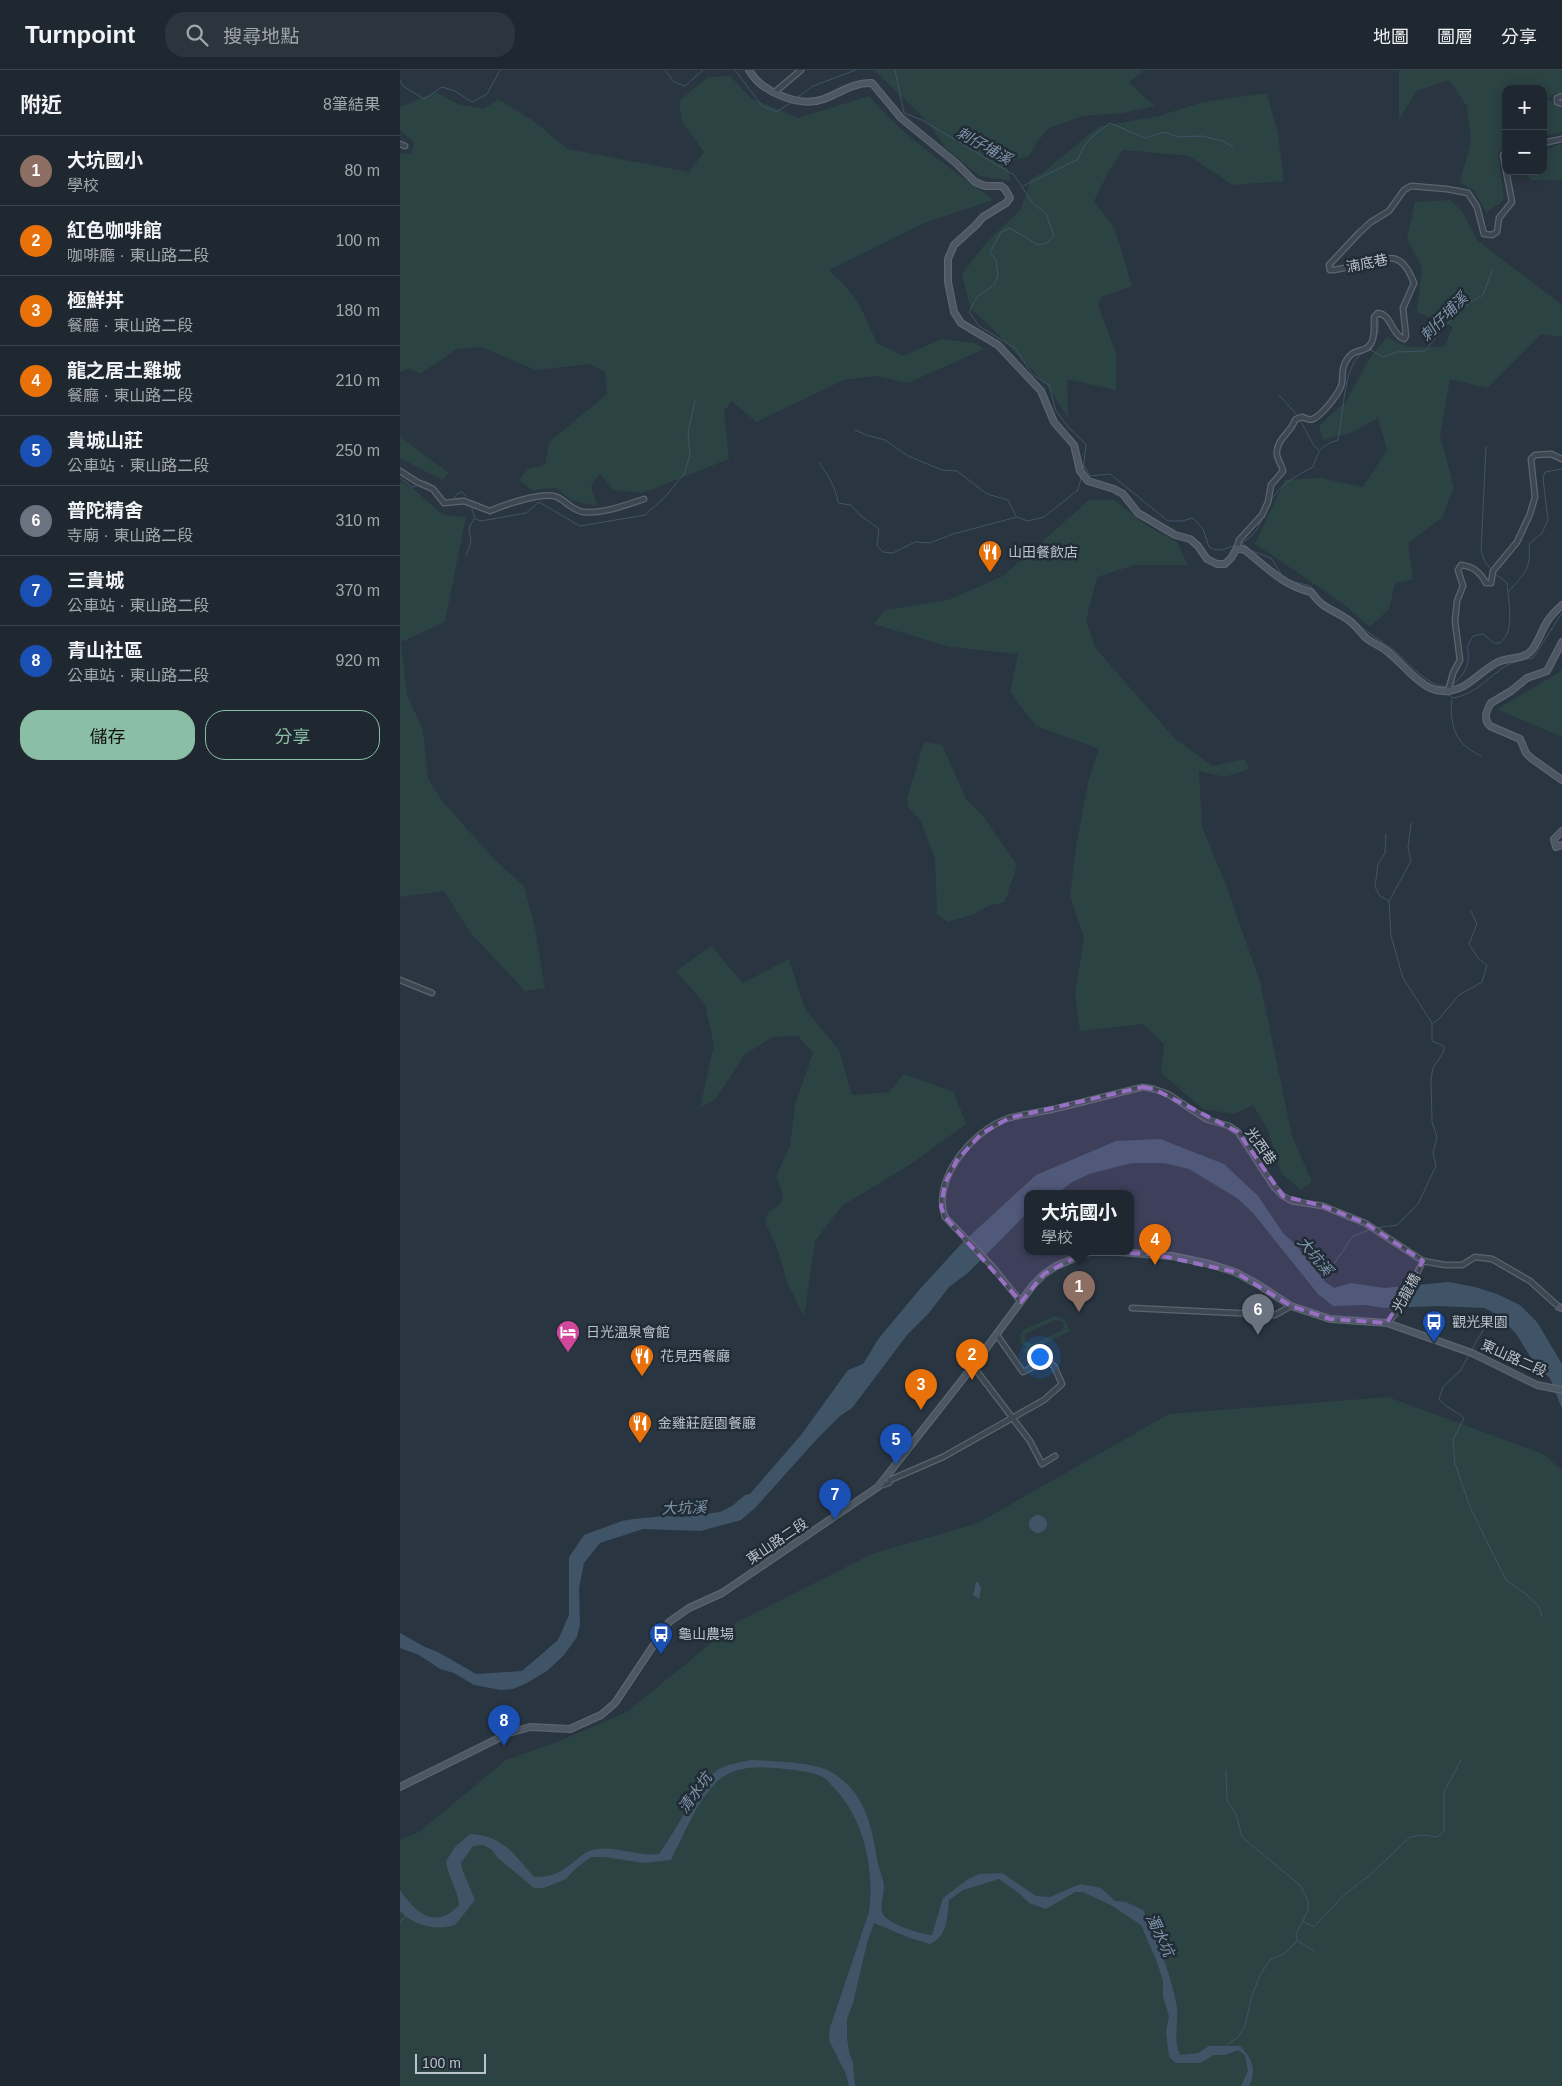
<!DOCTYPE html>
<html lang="zh-TW">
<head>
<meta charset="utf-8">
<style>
  :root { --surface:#1f2831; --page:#2c343d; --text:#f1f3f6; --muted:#a1a6ab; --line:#3c444d; --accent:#8abfa5 }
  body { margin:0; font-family:Helvetica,"Noto Sans TC",sans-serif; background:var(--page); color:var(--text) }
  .controls { position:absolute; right:15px; top:15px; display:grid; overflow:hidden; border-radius:10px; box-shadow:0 2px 12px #0003 }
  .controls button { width:45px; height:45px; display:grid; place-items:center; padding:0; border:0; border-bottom:1px solid var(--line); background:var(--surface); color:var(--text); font:25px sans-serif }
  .scale { position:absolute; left:15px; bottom:12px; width:71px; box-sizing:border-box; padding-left:5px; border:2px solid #bac2cb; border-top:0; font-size:14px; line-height:18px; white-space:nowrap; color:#bac2cb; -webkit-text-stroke:4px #222c36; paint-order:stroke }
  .you { position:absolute; left:639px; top:1286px; width:18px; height:18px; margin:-12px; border:4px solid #fff; border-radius:50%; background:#1a73e8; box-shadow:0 0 0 8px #1a73e833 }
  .badge { display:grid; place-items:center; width:32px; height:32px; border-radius:50%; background:var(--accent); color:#fff; font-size:16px; font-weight:700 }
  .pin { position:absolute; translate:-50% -41px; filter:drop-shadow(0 1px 2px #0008) }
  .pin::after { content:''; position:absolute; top:26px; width:18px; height:15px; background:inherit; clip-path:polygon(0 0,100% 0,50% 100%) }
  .popup { position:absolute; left:624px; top:1120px; width:110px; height:65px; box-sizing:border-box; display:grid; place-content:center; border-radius:10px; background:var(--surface); filter:drop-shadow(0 1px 4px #0005); font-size:16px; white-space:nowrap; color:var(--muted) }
  .popup b { font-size:19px; color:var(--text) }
  .popup::after { content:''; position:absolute; left:50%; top:100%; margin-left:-10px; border:10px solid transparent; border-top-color:var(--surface) }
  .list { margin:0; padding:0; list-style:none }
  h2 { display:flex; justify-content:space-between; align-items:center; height:65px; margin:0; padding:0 20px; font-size:21px }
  h2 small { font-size:16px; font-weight:400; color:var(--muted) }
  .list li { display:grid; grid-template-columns:32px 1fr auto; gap:15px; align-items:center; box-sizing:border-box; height:70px; padding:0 20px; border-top:1px solid var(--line) }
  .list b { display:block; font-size:19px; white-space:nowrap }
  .list p { margin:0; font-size:16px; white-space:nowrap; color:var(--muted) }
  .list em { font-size:16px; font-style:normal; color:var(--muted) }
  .actions { display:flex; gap:10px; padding:15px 20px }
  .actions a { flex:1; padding:11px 0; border:1px solid var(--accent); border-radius:20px; text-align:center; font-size:18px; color:var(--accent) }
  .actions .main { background:var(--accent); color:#111 }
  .icon { flex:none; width:28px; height:28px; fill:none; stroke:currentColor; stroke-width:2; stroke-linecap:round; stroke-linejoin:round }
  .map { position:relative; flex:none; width:1162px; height:2016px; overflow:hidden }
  header { display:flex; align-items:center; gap:30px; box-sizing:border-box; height:70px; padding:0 25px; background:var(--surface); border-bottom:1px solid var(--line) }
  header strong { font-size:24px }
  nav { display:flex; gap:28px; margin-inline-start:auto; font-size:18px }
  .search { width:350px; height:45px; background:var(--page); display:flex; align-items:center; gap:12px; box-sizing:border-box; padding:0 18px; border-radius:20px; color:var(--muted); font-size:19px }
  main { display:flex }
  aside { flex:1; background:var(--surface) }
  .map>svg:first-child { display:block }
  .green { fill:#2c4343; fill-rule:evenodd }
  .water { fill:#405468 }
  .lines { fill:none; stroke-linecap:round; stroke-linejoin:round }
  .stream { stroke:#405468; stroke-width:1 }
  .street-casing { stroke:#5b656e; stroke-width:7 }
  .secondary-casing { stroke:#5b656e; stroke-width:8 }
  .street { stroke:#3d4751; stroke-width:4.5 }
  .secondary { stroke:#4c5763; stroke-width:5.5 }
  .marked { fill:#9770c4; fill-opacity:0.2; stroke:#9770c4; stroke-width:4; stroke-dasharray:10 6; stroke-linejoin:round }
  .labels { text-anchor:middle; stroke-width:5; stroke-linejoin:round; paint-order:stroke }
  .street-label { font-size:14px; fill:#bac2cb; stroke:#222c36 }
  .poi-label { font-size:14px; fill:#bac2cb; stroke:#222c36; text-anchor:start }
  .water-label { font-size:15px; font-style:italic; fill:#7e95aa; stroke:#222c36 }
</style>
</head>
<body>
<header>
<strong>Turnpoint</strong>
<div class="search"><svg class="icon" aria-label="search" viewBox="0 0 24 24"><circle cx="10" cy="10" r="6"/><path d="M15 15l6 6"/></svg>搜尋地點</div>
<nav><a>地圖</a><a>圖層</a><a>分享</a></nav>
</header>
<main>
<aside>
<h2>附近<small>8筆結果</small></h2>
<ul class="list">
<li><span class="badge" style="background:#8d6e63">1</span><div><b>大坑國小</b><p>學校</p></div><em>80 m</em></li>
<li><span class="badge" style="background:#e8710a">2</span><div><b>紅色咖啡館</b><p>咖啡廳 · 東山路二段</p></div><em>100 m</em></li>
<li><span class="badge" style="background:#e8710a">3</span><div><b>極鮮丼</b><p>餐廳 · 東山路二段</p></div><em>180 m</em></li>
<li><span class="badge" style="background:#e8710a">4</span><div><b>龍之居土雞城</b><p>餐廳 · 東山路二段</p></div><em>210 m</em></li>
<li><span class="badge" style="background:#1a4fb4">5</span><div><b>貴城山莊</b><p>公車站 · 東山路二段</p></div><em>250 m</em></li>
<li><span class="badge" style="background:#6b7280">6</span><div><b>普陀精舍</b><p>寺廟 · 東山路二段</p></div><em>310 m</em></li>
<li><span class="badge" style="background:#1a4fb4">7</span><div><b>三貴城</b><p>公車站 · 東山路二段</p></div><em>370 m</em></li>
<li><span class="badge" style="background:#1a4fb4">8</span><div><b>青山社區</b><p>公車站 · 東山路二段</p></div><em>920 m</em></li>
</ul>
<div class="actions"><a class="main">儲存</a><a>分享</a></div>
</aside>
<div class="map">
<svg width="1162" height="2016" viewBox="0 0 1162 2016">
  <rect width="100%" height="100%" fill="#293541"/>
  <path class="green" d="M474,0h270l-15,12 16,16 11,8 -34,7 -39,3 -34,12 -12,14 -8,14 -23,6 5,19 -32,-5 -33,-28 -22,-30z
    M999,0h163v23h-5l-10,6 15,10v23l-19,4v-47h-37v56l-8,7 6,48 -18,13 -11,-22 -15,-9 11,-40 -4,-36 -18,-26 -33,11 -17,29z
    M330,6l21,22 47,20 71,-22c35,41 82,73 125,104l-70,23 -95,47c5,7 12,11 17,17 15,16 22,37 31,56l26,13 39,-17 32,4 10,6 -76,34 -33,-7 -31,4 -88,42 -24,-21 -8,10 5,48 -86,34 -29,-3 -14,-16 -9,12 6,20 -26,-6 -15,-12 -24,2 -13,-10 9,-11 17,-4 4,-23 58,-48 -2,-22 -15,-8 -54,6 -55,-23 -24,2 -37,25 -10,-6 -10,4v-219l11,2 3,-13 -14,-12v-23l36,-15 22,12 26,5 14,-10 34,21 36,29 121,23 15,-20 -22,-30 -3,-21 29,-24z
    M867,23l11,41 6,47 -51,4 -44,-29 -66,-6 -14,21 -15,30 21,28 17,57 -30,11 -4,8 18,48v37l-49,-11 1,39 -20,-31 -58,-61 -20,-18 -8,-34 23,-30 36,-35 10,-30 14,-8 53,-44 61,-11 44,-14z
    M1162,74v36h-30l-12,-9h23v-21z
    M1050,130l12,11 15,29 85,65v32l-21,-3 -54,54 -37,-9 -10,56 14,52 -12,31 -34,25 5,36 -18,5 -6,25 -19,18 -29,-25 -86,-58 30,-64 36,-2 42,9 24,-37 -9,-32 -25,14 -30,8 -4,-14 28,-26 22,-41 18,-22 20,10h37l9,-20 -36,-15 5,-44 -15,-29 8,-37z
    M0,365l2,3 47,35 -7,7 -42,-22z
    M0,412l10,4 33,29 23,2 -21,105 -44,20 6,53 16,35 5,49 15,23 52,58 29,26 11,42 10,60 -20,3 -55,-59 -26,-41 -44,6z
    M689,430h25l34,26 29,16 11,23h-54l-37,12 -11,43 10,29 79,90 38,27 32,-7 4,10 -24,8 -26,-6 3,56 23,55 35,100 32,154 20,46 -11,8 -20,-17 -13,-43 -15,-25 -19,9 -31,-5 -42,-36 3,-29 -21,-20 -63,7 -5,-37 9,-57 -14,-41 6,-49 13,-69 10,-29 -63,-23 -26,-34 8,-38 -68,-7 -76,-23 11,-14 63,-10 55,-24z
    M1162,598v69l-65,-28 63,-37z
    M524,672l18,3 24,54 17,17 34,49 -12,37 -17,4 -13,8 -27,8 -11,-8 -2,-55 -15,-39 -12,-13 -1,-9z
    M311,876l32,37 46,-24 16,50 34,41 13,45 37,-3 15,-18 50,18 12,32 -52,38 -72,44 -27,35 -11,76 -18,-37 -7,-27 -14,-31 3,-10 12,-8 3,-10 -7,-18 14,-30 5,-41 18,-52 -15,-17 -25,1 -29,18 -28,44 -16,9 14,-63 -9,-41 -29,-33z
    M655,1246l9,3 4,6 -1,4 3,-1 1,3 -47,22 -1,-3 4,-3 -6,-4 -1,-8 3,-5zM655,1250l8,2 1,4 -2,4 -29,14 -7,-2 -2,-6 3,-3z
    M988,1327l155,57 19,16v616h-1162v-246l19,-8 87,-72 51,-18 70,-30 110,-90 135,-68 106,-31 191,-109z"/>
  <path class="water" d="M760,1069l64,25 34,32 25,37 13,12 28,36 10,7 17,-5 33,5 65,-6 26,5 22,7 23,11 17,17 25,42v45l-12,-31 -14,-12 -19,-31 -18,-20 -15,-7 -46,-2 -54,2 -19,-3 -32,1 -15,-12 -65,-81 -16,-15 -48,-29 -25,-6h-32l-40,10 -20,9 -14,11h-30v19l-59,60 -20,15 -20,26 -22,22 -55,73 -12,8 -23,23 -61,68 -15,13 -40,11 -58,-2 -43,14 -16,20 -5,25 1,37 -3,12 -13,18 -17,16 -20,12 -14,6 -12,1 -27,-5 -20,-12 -14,-4 -21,-14 -19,-7v-15l25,14 13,5 38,22 46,-3 36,-31 11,-25v-58l15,-22 38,-14 11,-2 32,-3 17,1 38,-5 12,-6 13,-11 5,-1 51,-59 47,-65 15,-6 16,-26 41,-49 42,-46 74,-68 80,-34z
    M629 1454a9 9 0 1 1 18 0a9 9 0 1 1-18 0Z
    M576,1512h2l3,7 -2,10 -6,-4z
    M352,1690c20,1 63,2 79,12 35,20 41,56 47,92 2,7 5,14 6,22 0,8 -4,19 -2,26 3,12 39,22 50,23l11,-37 25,-19 11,-5 23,-1 34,23 14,1 30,-13 21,4 14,13 11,1 17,8c14,30 26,59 33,92 4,18 -4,36 4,53l18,-2 11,-7h31c12,12 17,24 9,40h-8l7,-15 -3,-16 -7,-5 -13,5h-11l-14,8h-24l-7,-6 -3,-26 3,-15 -6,-19v-16l-6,-19 -16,-37 -30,-20 -28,-13h-8l-29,17 -17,-6 -9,-9 -21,-15 -36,11 -14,10c-2,17 -1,36 -19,44l-20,-6 -36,-15 -7,20 -14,60 -6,16v19l2,14 4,11 2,23h-6l-3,-12 -17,-34 1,-12 39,-116c6,-41 -5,-94 -35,-124 -3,-3 -7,-9 -11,-11 -11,-6 -36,-8 -48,-9 -18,-2 -40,-1 -55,11 -22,19 -36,55 -49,81l-28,3 -38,-6h-14l-16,12 -9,10 -22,9h-10l-37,-31 -5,-7 -9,-5 -10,1 -12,17 1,6 13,31 -20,25c-18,6 -41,1 -55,-14v-21c11,16 28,37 50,23 3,-2 6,-5 9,-8 -1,-16 -11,-27 -13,-44l9,-14 15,-13c33,1 44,21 64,43 20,0 27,-5 42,-17 4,-3 8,-7 13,-9 23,-8 46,6 70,3 14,-18 43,-76 60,-85 10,-5 22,-7 33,-9z"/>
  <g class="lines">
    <path class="stream" d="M265,0l9,12 11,4 18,-16
      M335,0l27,36 15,6 16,-11
      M495,0l9,43 18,7 92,55 18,27 14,12 8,21 -7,8 -9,2 -28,-17 -9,4 -11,20 6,8 2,16 -4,9 -17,12 -8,15 10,14 36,22 17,26 17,11 7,26 14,18 16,15 -3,27
      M0,10l3,6 21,13 18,-12 13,4 17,11 15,-8 13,-24
      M398,27l15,-11 43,-16
      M623,116l54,-26 8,-15 8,-9 17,-13 35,15 19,-6 14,5 24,-1 21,5 10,6
      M971,280l7,-18v-15
      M879,325l19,21
      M900,350l14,26 5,4
      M455,360l11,5 19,5 23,16 34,14 15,1 30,23 21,6 8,16
      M1086,377l-5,104 4,11 7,8
      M419,392c9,14 17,25 19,41l13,2 9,10 19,14 -2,17 6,6 10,1 22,-11 15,1 23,-9 64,-17 11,4 16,-4 34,-27 3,-12
      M684,396l6,10 20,-2 58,47h14l11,-3 10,11 6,18c11,6 15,2 26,-2
      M0,408l12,9 4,-1
      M25,411l10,6
      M52,431l5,-7 5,-2 3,4
      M72,439l3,10 6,2 45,-8 13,-11 41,24 65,-11 20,-18 19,-23 6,-19 -2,-23 7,-31
      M841,473c22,-10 22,-35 36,-51 9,-11 24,-19 36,-25 6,-17 7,-21 25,-27 5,-21 5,-71 22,-85 3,-2 7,-4 11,-5l12,7 14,-5 28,-1c15,-19 36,-46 58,-56l9,-24
      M842,473l10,8 19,7 12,19
      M66,486l5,-14 -2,-14 5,-9
      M891,511l19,5 12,14
      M1108,522c17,-19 23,-22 21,-48l13,-11 6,-13 -5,-42 2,-6 17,-3
      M925,532l26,16
      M956,553c12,10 25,18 38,27 13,11 35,39 53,36
      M1051,615c14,-8 20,-23 16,-38l6,-11 10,-2 11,9h6c16,-12 8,-42 7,-60l-13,-10
      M1048,624l5,4c19,-3 32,-17 47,-28 10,-8 21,-10 33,-12l29,-45
      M1052,629c-2,15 0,34 12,46 4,4 11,8 17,11
      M986,764l-1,19 -7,11 -3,23 5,9 9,5
      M1033,953l5,-3 21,-25 23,-13 5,-17 -9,-7 -9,-14 8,-20 -6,-13
      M975,1158l22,-3 21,-21 18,-38 -3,-13 4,-16 -5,-15 -1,-43 2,-11 11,-17v-5l-12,-5v-18l-29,-45 -12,-42 -2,-35 22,-40 -3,-14 3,-24
      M923,1210l30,-44 19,-7
      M1071,1281l23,-40
      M1069,1285l-9,16 -17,16 -4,12c7,9 17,12 25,19l-11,22 2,23 15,44 36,73 20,14 13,13 3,10
      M826,1700l1,30 9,14 6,23 59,49 7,15v8l-5,12
      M0,1853l6,-8
      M898,1871l16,10
      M827,1975l11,-8 7,-11 6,-27 9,-24 10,-15 14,-6 13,-13 -1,-7 7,-13 11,6 30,-32 26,-20 40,-38 13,-2 14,2 7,-6v-39l17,-32"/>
    <g class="street-casing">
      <path id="street" d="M375,22l26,-22
        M1162,26l-5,2v4l5,2
        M1143,73l19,-4
        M0,74l5,2
        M1106,81l-3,4 3,16
        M896,349l6,-2c4,1 7,4 11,2 9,-4 27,-26 29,-36 1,-8 -1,-14 4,-22 5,-9 10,-9 19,-12 11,-5 9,-22 9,-32l4,-4c14,2 13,21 26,26l2,-3 -3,-28 11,-25c-12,-31 -22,-27 -49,-19 -11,3 -21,4 -32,6h-3l-1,-5 30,-32 12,-11 18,-11 15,-21 7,-4 36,3 21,4 9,14 7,27 8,1 5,-3 2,-14 13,-16 -6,-31
        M0,401l17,11 16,7 11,14 20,-2 26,10c14,-6 53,-20 67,-14 9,4 16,14 27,15 19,2 42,-7 60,-13
        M837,478l2,-8 23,-25 6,-13 3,-17 12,-14c-1,-6 -5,-10 -6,-16 -2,-15 14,-22 18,-35
        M1048,622l5,-19 7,-13 -5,-39 2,-20 6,-15 -5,-16 3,-5c12,1 19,7 25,18h5l2,-12 24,-29 13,-28 5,-17 -4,-38 4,-4 16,-1 11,5
        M0,910l32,13
        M621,1232l-29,-36 -47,-49c-14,-38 29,-88 64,-99 15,-4 31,-6 45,-9 30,-7 59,-15 89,-22l11,2 14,5 38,25 23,7 9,6 36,55 9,9 9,5 31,5 42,17 58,38 22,4h17l13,-8 17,2 38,22 30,27
        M732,1238l143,7 16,-9
        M987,1253l12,-13 24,-49
        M573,1296l57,75 12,23 13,-8
        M479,1416l10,-3 1,-3 53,-23 101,-57 18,-16 -8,-18 -8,-6 -23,12 -26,-37"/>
    </g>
    <g class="secondary-casing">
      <path id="secondary" d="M349,0c12,22 51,38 75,29 16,-6 30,-17 48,-16l29,35 55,45 19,19 10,4h16l4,3 5,9 -4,5 -23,14 -7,8 -22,20 -6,14v23l6,30 7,11 37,22 43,46 13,31 20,23 6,26 8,10 26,8 9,5 15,19 37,22 15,4 8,7 9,13 10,5h8l6,-6 6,-10 8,2c21,17 39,36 66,42 13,18 20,16 36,27 8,5 12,12 19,19 6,5 15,8 22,14 24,19 40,52 76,34 12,-7 22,-18 34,-24 11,-5 23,-2 32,-10 8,-8 11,-21 17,-30 4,-7 10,-12 15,-17
        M1162,572l-15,29 -20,7 -16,13 -20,12c-5,8 -8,16 -1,23l30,13 6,14 5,5 31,22
        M1162,761l-8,8 2,8 6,-2
        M1159,1237l3,1
        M0,1717l109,-54 21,-6 40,2 31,-14 14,-12 54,-81 20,-14 33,-15 156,-106 95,-121 60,-81 11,-11 12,-8 33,-14h29l54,4 38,8 25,8 24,13 32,21 39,13 57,4 85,30 65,32 25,5"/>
    </g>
    <use href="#street" class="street"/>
    <use href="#secondary" class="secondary"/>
  </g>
  <path class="marked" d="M743,1017l11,2 84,43 45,64 40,10 42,17 58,38 -36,62 -57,-4 -39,-13 -56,-34 -82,-18 -64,-2 -13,5 -32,17 -23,28 -76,-85 -4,-10 4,-24 12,-23 24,-26 28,-16z"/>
  <defs>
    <g id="restaurant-pin" transform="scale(1.25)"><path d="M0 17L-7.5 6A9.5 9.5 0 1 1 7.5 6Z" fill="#e8710a" stroke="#222c36"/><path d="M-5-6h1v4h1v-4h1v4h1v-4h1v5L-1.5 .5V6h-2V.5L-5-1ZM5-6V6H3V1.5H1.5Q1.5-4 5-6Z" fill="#fff"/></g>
    <g id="bus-pin" transform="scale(1.25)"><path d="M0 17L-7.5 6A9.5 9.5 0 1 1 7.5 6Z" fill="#1a4fb4" stroke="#222c36"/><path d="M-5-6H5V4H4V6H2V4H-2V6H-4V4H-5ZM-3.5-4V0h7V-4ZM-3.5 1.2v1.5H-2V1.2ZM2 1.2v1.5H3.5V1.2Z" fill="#fff"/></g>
    <g id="hotel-pin" transform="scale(1.25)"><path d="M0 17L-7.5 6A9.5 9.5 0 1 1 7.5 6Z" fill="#d1479c" stroke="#222c36"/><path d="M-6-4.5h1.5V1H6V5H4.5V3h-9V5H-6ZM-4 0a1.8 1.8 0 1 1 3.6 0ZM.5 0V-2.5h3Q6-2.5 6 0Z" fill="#fff"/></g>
  </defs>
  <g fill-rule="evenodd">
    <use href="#restaurant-pin" x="590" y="482"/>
    <use href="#bus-pin" x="1034" y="1252"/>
    <use href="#hotel-pin" x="168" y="1262"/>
    <use href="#restaurant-pin" x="242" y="1286"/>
    <use href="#restaurant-pin" x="240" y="1353"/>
    <use href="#bus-pin" x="261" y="1564"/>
  </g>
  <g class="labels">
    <g class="street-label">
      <text transform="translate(967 193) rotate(-11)" y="5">湳底巷</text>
      <text transform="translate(861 1076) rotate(55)" y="5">光西巷</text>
      <text transform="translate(1006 1223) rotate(-61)" y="5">光龍橋</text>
      <text transform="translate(1114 1288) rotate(24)" y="5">東山路二段</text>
      <text transform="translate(377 1471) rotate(-34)" y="5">東山路二段</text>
    </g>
    <g class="poi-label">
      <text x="608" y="487">山田餐飲店</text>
      <text x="1052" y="1257">觀光果園</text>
      <text x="186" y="1267">日光溫泉會館</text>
      <text x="260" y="1291">花見西餐廳</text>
      <text x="258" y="1358">金雞莊庭園餐廳</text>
      <text x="278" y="1569">龜山農場</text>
    </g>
    <g class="water-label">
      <text transform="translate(584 76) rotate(29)" y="5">刺仔埔溪</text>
      <text transform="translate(1044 247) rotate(-46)" y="5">刺仔埔溪</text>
      <text transform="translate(915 1186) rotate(50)" y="5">大坑溪</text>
      <text transform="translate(284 1438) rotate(-2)" y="5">大坑溪</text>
      <text transform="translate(295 1723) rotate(-54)" y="5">清水坑</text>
      <text transform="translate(760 1865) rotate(65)" y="5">濁水坑</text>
    </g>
  </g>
</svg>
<div class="controls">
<button>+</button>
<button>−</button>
</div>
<div class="scale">100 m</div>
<div class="you"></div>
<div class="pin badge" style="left:679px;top:1242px;background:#8d6e63">1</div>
<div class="popup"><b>大坑國小</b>學校</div>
<div class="pin badge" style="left:572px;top:1310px;background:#e8710a">2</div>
<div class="pin badge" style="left:521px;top:1340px;background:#e8710a">3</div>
<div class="pin badge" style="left:755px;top:1195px;background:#e8710a">4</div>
<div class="pin badge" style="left:496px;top:1395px;background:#1a4fb4">5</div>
<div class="pin badge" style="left:858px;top:1265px;background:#6b7280">6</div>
<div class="pin badge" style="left:435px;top:1450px;background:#1a4fb4">7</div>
<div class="pin badge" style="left:104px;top:1676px;background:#1a4fb4">8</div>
</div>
</main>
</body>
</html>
